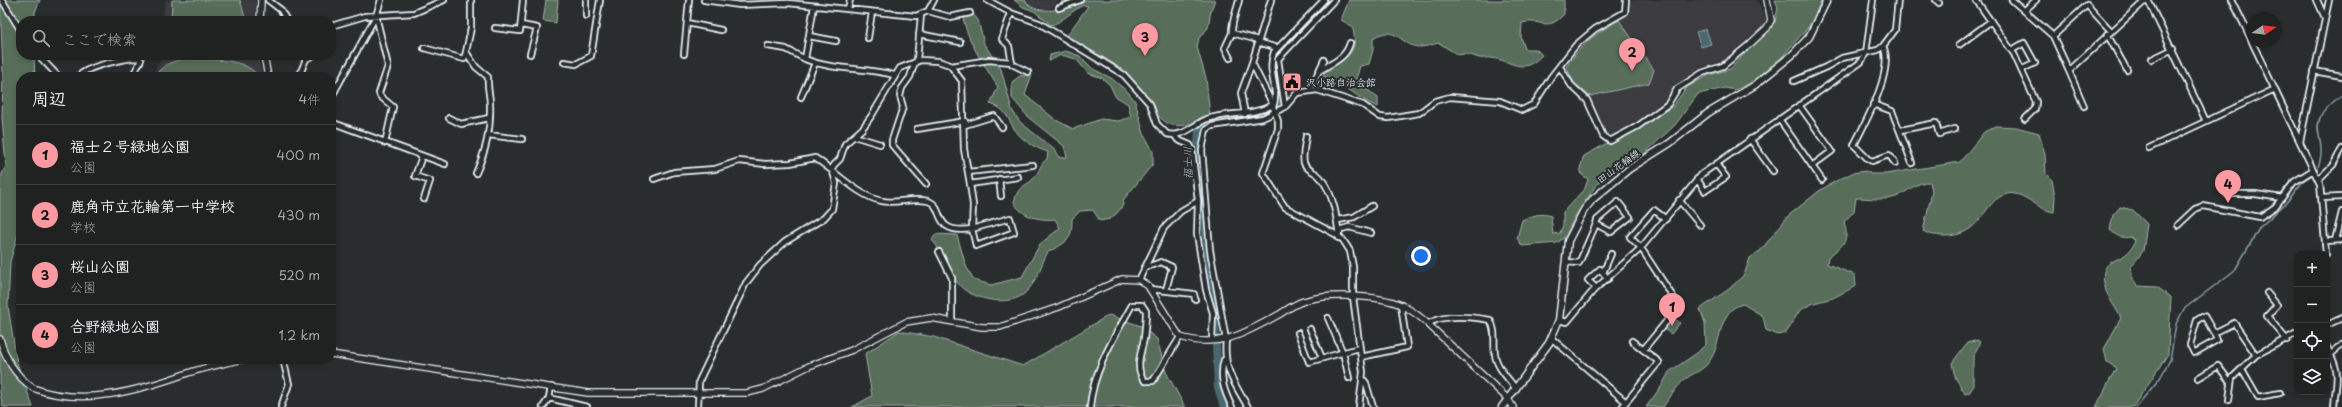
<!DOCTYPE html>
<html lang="ja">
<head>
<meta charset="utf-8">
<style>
  :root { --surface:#202222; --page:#282a2a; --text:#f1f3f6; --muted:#a2a4a5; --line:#3d3f40; --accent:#ff9aa2 }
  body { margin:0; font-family:"Playpen Sans","Klee One",sans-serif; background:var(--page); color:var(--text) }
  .controls { position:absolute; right:12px; bottom:12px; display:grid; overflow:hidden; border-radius:8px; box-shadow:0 2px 6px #0003 }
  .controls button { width:36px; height:36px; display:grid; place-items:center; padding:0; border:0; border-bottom:1px solid var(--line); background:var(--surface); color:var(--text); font:20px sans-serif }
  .compass { position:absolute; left:2246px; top:12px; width:36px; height:36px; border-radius:50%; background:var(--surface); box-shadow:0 2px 6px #0003; rotate:77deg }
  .you { position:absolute; left:1421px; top:256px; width:14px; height:14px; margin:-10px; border:3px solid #fff; border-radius:50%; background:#1a73e8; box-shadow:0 0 0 6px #1a73e833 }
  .badge { display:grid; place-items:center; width:26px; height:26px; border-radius:50%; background:var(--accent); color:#111; font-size:13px; font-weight:700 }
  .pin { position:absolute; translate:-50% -33px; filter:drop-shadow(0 1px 2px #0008) }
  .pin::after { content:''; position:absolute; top:21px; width:14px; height:12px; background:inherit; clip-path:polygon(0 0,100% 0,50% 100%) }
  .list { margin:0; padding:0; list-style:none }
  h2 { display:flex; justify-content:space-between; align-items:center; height:52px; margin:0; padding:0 16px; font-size:17px }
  h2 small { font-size:13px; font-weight:400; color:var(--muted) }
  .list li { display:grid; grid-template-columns:26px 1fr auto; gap:12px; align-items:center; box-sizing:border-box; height:60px; padding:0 16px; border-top:1px solid var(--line) }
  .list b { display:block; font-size:15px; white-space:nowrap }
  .list p { margin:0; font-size:13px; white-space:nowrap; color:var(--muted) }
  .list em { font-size:13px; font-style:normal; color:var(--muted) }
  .icon { flex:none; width:22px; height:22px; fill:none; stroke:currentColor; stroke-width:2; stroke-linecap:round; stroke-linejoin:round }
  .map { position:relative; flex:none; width:2342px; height:407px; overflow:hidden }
  .search { position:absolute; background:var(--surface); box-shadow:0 2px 6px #0003; left:16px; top:16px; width:320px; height:44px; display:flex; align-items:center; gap:10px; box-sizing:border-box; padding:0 14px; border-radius:16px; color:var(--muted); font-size:15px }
  .panel { position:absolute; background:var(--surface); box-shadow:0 2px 6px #0003; left:16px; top:72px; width:320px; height:292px; border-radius:16px }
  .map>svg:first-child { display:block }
  .built { fill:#3b3b41 }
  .green { fill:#586e5a; stroke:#a0b0a9 }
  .water { fill:#4c6870; stroke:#8a9fa6 }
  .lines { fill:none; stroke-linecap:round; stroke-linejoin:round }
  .stream { stroke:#8a9fa6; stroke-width:1.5 }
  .river { stroke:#4c6870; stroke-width:8 }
  .minor-casing { stroke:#e8f1f8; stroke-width:8 }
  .tertiary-casing { stroke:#e8f1f8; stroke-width:8 }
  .secondary-casing { stroke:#e8f1f8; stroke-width:9 }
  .minor { stroke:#2a2d2e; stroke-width:4.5 }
  .tertiary { stroke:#2a2d2e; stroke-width:5.5 }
  .secondary { stroke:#2a2d2e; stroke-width:6 }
  .labels { text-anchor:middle; stroke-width:4; stroke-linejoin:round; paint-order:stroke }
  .poi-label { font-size:10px; fill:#e8f1f8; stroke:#2a2d2e; text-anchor:start }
  .street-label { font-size:10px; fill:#e8f1f8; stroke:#2a2d2e }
  .water-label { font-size:11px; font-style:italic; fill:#aabac2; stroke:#2a2d2e }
</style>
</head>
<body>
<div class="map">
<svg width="2342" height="407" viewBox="0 0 2342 407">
  <rect width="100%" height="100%" fill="#2a2d2e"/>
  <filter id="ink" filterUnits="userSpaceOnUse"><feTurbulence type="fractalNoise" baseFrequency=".025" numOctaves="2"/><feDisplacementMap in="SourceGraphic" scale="8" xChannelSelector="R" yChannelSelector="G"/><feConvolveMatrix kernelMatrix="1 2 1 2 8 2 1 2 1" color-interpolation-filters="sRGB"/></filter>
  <g filter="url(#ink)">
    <path class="built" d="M166,0h90l-2,21h-93z
      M1023,0h36l-4,5 -7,4 -21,-3z
      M1625,0h132l9,19 -3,7 -39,35 -19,6 -13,7 -19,14 -6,13 -13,11 -44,25 -5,-1 -17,-38 -16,-15 -8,-16 15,-22 16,-15 31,-17z
      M160,55h98l4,22h-111l9,-16z"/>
    <path class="green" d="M0,0h40l-5,12v9h-14v34h13l1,22h-14v146l-11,39 -2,44 9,57 16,44h-30l-3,-14v-215l6,-12 -4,-48 1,-45z
      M172,0h68l6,21h-75z
      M546,0h12l-2,23 -13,-2z
      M1014,0h11c6,12 24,11 36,9l1,-9h153l-4,10 -3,18 -9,10 -2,9 9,31 4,37c-11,6 -25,13 -38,10 -15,-3 -31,-36 -42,-48 -17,-17 -41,-27 -62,-39v-4l20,-28 -4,-1c-12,5 -21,17 -33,20l-17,-14 -11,-4z
      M1349,0h215v14c-17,19 -22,4 -42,9l-1,14 4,12h11l6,6c-20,21 -28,6 -51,3 -4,-1 -8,1 -12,0 -9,-3 -12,-5 -21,-3l-19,-12c-6,1 -13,4 -19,4 -19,0 -23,-24 -47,-9v12l-4,14 -9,2 -3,10 2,11 9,3 10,8v9c-20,-7 -34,-25 -55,-31 11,-19 40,-14 29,-50l-11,-6z
      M1775,0h47l-12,25 -27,31 -33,28 -15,6 -10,-2 -27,6 -23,31 -31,29 -47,30 -23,34 -9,19 -8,6 -35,3 -5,-8 5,-18c9,-4 19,-8 29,-4l2,18 7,-1 3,-8v-13l22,-24 3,-9 -6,-4 -2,-7 4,-12 88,-49 15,-20 22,-12 21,-6 45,-47 3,-15z
      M970,10l8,10 6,24 17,25 11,41 8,12 36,29 4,7 7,-1 -3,-11 -35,-28 -17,-20v-16l8,-6 12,-2 -7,21 31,25 17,9 28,-10 17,2 13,-4 -3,-13 -13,-8 -5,-11 -8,-7 -14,-5 -12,-14 -15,-4 -12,6 1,-6 16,-4 14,5 13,13 18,9 17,14 7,9 9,33 9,17v13l-29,35 -2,8 -6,7 -6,5 -10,2 -7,-11 -13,1 -8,8c0,22 -5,23 -24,33 -7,12 -10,27 -20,38 -13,16 -43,12 -60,2 -8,-4 -13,-13 -19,-20 -8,-10 -5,-19 -17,-32l4,-6 21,1 9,31 8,14 17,5 31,-8 18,-33 20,-16 -5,-9c-15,2 -35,-3 -41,-17 5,-20 14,-14 22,-27 5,-7 4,-11 11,-16l1,-7c-13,-4 -25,-11 -33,-22 -8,-12 -9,-22 -25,-26l8,-17c-15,-24 -32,-47 -36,-75z
      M1619,20l35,50 -5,13 -59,13 -15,-12 -9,-17c17,-24 27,-32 53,-47z
      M181,59c24,2 63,-4 78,18h-106l12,-12z
      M1996,126l20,1 23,6 6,21 1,20 6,6 3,16 -1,16c-17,-2 -31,-22 -47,-18 -25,6 -23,43 -64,42 -8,-1 -14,-1 -20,-5l9,-40 -2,-9c-13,-1 -22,10 -34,15 -12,4 -27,1 -40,1l-2,13 -10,11c6,20 -1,23 -16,35l-1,7 28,11 1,11 -23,12 -19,5 -14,7 -14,23 -8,2 -12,-5 -3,-14 -20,-12c-24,5 -21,35 -31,53 -7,15 -22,16 -30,25 -7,7 -13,17 -19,25h-17l15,-20 8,-15 28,-19 9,-9 -1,-21 -5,-14 29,-20 15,-14 6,-17 11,-8 27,-34 31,-25 15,-9 18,-9 14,-2 5,3h15l74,-12 24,-30z
      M2120,207l13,3 14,14 -4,27 -12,16 2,12 5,7 19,1 14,10 -3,57 -35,53h-37l20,-39 -9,-6 -3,-13 17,-31c-4,-8 -13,-21 -15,-27 -12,-40 21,-23 29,-50l-4,-4c-10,2 -14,-1 -21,-7l3,-15z
      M1109,315l32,11 16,13 9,33 19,35h-333l20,-11 -7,-42 34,-23 35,6 89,29z
      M1673,317l7,6 -9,11 -7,-5z
      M1978,340l2,2 -7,15v30l-4,6 -4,1 -10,-17 -3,-14 15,-20z"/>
    <path class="water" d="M1706,29l5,15 -10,3 -5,-15z"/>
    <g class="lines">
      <path class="stream" d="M2317,170c15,-37 -20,-42 25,-75
        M2136,407l24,-29 10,-18 6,-36 8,-15 51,-39 25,-43 26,-24 18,-23 8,-5"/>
      <path class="river" d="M1224,407l-6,-20 -4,-86 -14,-113 -3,-30 2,-28 9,-7 52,-8 18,-9c5,-13 -4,-24 -5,-37 -1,-21 42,-53 56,-69"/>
      <g class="minor-casing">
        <path id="minor" d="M2,0l19,31
          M268,0l13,10 6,11
          M471,0v28l-5,24 10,15 12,10c-1,12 2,17 2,27 1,26 -4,46 -14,69
          M704,0l36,5 48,-2 128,13 12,-5 6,-11
          M987,0l24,13 28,10 85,52 26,29 7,20 10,10c16,4 26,-9 40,-15 22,-7 45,-3 66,-14
          M1239,0c-2,10 -8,23 -7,33l26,7
          M1271,0l-19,63 21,42
          M1324,0l-50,52c-8,20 6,37 -1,55l5,14v8l-15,44 22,34 50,27 8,6 7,11 3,16v30l10,75 -4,35
          M1936,0l3,3
          M1976,0l38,54 22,48 -1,7 -10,10
          M2012,0l41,36 16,35 77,-71
          M2148,0l58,121
          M2232,0l20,41
          M2317,0l8,18
          M814,6l-9,53c29,12 59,8 89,16
          M1059,8l21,-8
          M848,9l2,-9
          M2025,10l11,-10
          M928,11l22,6 20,-4
          M1011,13l-9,26 7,7 3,18 16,8
          M376,16l12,50 -9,27 1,3 13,11 -8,36
          M586,16v-16
          M687,23l34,7
          M521,25l16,3 -7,26
          M331,26l34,-10 49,-3 30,-13
          M495,28l25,3 3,-31
          M919,34l41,8
          M2107,34l20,36
          M809,36l27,5
          M2053,36l34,-31 24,26
          M868,38l4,-26
          M1257,42l21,6
          M2252,42l68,142 6,70
          M1959,45l32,-24
          M768,46l18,3 19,10
          M1883,46c12,24 -18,77 -29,99l14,14 4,2 17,-6 6,8
          M424,48l40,11 2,-7
          M2012,50l12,-7 11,20 -14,7
          M684,54l5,-54
          M38,55l21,22
          M1230,58l-5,-10 7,-15
          M2152,59l21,-10
          M917,60l4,-45
          M564,62l12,2 15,-8 9,-56
          M915,62l-5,15 -8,11 -2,8 3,11 -11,33v5l34,39
          M951,66l38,-6 23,2
          M1560,67l11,18 16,15 16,36 7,5 28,-15 30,-22 9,-15 25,-16 21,-7 28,-23
          M2069,71l15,35
          M2314,71l28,5
          M1318,72c14,-10 27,-12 32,-29
          M300,74l6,-15 8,-4
          M78,77c8,-11 48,-19 61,-19l2,2 -9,17
          M1794,81l32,-14 16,-9 36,-8 5,-4 12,-16 3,-30
          M1310,90l14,-30
          M801,97l14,-34
          M331,98l45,-82 5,-16
          M1873,104l19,7 20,52
          M1799,105l33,46 -20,15
          M1285,107l-7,-48 56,-59
          M1245,114l-4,-21 11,-30
          M449,118l12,6 28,-6
          M1779,119l43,61
          M331,122l114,42
          M965,125l29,-9 8,11
          M917,129l48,-8
          M1901,130l35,-7 3,11 16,-5
          M488,135l34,4
          M854,136l26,8
          M1175,136l3,4 12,5 2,4 6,52 -1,33 9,56 7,23 -1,26
          M1306,136c-1,7 -4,20 -2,27 3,8 11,8 16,14 14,17 17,41 19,61
          M1750,139l23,32
          M2300,142l29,-142
          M2149,148l126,-59
          M422,156l-7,20 15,5 -6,18
          M968,172l65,-7
          M654,179l20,-7 41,-3 24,-8 26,3 25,-1 25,-5c19,12 44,39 67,43 15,3 31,-4 46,0 18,5 2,34 44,28l1,-24 -3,-21
          M999,179l2,17
          M1697,179l8,12 21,-14 -10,-13
          M2318,180l15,-15 9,-16
          M2227,194h28l27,4
          M2322,198l20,-1
          M1679,200l21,25
          M1010,218l4,14 -38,14 -4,-17z
          M1338,220l16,-3 18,-11
          M2178,225l17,-16 8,-3 57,11 15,-10 19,-25 19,-12
          M1339,233l3,-4 7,-2 22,6
          M2335,240l7,-28
          M2325,241l17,-1
          M939,252l13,26v43
          M1566,262l13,1 17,-39 15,8 19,-15 -12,-15 -21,18 -1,4
          M1144,268l17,-6 11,5 -6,23
          M1603,273l8,-19
          M1139,280l25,-52 17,-17 17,-10
          M1596,288l-8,-8 12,-11 8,10
          M1150,289l44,5 1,5
          M2267,293l10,12 -10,11 20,24
          M1328,318l15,35 6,25
          M1559,320l8,2 27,-32 47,-42 61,-74 159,-112 5,-9 7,-53
          M1428,324c16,-11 45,-7 62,-4 7,10 3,23 5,34 1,13 14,25 21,35
          M2327,325l15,-7
          M1310,329l12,29
          M1298,333l11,29 50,-14
          M2214,333l-10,-17 -7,4 -7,25 4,8 23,-13 -3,-7 20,-10 22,32
          M1551,338l75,64
          M1226,340l-16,-90 -8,-100 4,-20 6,-4 51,-8 22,-11 12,-14 20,-3 46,15 17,12 8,1 31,-5 16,-12 15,-4 50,4 22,9 12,-6 17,-27 25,-32 19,-16 30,-17 1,-12
          M1226,340c-3,29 8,43 22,67
          M2327,347c15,29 9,30 7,60
          M1643,350l36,-44 -38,-58 -11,-11 24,-27 12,9
          M2331,354l11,-9
          M1361,357l46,-10 -6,-42
          M1224,360c-5,17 0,31 8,47
          M2242,369l16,28 22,-4
          M2198,378l20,-12 13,17
          M1363,379l3,4 7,24
          M549,398l38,9
          M2229,400l3,-22 24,-23 41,-22
          M281,407l8,-23 -6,-25
          M543,407l6,-9 2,-11
          M698,407l1,-26 47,-98 14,-18 25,-23 39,-24 8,-9 4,-26 -4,-14 2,-4 6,-6 5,-15 17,-15 10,-14 28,-47 21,-8 17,1 12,4 12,16 2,68 6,35 48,-7
          M1090,407c3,-37 25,-71 42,-102h10l4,6c0,9 -1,19 -2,28 -3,14 -10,30 1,42h8l27,-44
          M1622,407l37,-45 -27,-21"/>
      </g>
      <g class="tertiary-casing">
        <path id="tertiary" d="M260,21l1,-21
          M1751,43l16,-15 4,-8 -4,-20
          M264,55l4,22
          M0,339c6,21 15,36 33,49 49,19 105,3 155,-15 18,-6 37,-10 56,-14
          M331,354l257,39h159l16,-4 46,-23 43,-16 54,-28 25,-4 51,9h18l59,-20 63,-28 17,1 9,6 32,51c41,12 65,-4 100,-23 8,-5 16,-11 24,-13 23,-8 75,-6 97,4 10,5 19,11 27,19l80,75 5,8"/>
      </g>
      <g class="secondary-casing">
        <path id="secondary" d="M1502,407l47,-64 10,-23 9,-79 16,-31 9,-11 36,-30 41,-26 38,-30 47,-28 37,-30 17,-18 18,-37"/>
      </g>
      <use href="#minor" class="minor"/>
      <use href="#tertiary" class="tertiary"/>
      <use href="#secondary" class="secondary"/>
    </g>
  </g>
  <defs>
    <g id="civic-square" transform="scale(1)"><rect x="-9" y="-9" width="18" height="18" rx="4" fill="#ff9aa2" stroke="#2a2d2e"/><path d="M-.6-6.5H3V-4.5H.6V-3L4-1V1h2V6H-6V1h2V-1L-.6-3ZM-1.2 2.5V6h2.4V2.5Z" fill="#111"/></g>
  </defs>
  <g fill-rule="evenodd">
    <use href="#civic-square" x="1292" y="82"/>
  </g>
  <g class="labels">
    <g class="poi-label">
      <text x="1306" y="86">沢小路自治会館</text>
    </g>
    <g class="street-label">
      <text transform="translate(1618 166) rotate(-36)" y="4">田山花輪線</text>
    </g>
    <g class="water-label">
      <text transform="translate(1188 163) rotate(-91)" y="4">福士川</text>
    </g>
  </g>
</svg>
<div class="controls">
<button>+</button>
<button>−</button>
<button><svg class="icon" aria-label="locate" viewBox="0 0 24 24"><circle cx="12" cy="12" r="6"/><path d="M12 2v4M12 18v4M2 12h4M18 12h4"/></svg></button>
<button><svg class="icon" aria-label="layers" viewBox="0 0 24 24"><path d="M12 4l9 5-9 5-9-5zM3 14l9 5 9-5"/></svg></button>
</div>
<svg class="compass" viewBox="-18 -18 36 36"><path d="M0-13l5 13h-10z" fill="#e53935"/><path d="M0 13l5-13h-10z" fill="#a2a4a5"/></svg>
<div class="you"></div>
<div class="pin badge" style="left:1672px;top:326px">1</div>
<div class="pin badge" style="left:1632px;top:71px">2</div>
<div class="pin badge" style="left:1145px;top:56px">3</div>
<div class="pin badge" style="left:2228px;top:203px">4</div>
<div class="search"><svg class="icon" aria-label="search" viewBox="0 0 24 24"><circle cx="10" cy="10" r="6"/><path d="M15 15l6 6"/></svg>ここで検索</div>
<section class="panel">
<h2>周辺<small>4件</small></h2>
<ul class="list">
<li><span class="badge">1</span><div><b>福士２号緑地公園</b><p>公園</p></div><em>400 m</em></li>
<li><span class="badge">2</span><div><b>鹿角市立花輪第一中学校</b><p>学校</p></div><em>430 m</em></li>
<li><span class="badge">3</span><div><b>桜山公園</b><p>公園</p></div><em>520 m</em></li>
<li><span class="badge">4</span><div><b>合野緑地公園</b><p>公園</p></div><em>1.2 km</em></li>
</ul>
</section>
</div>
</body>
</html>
